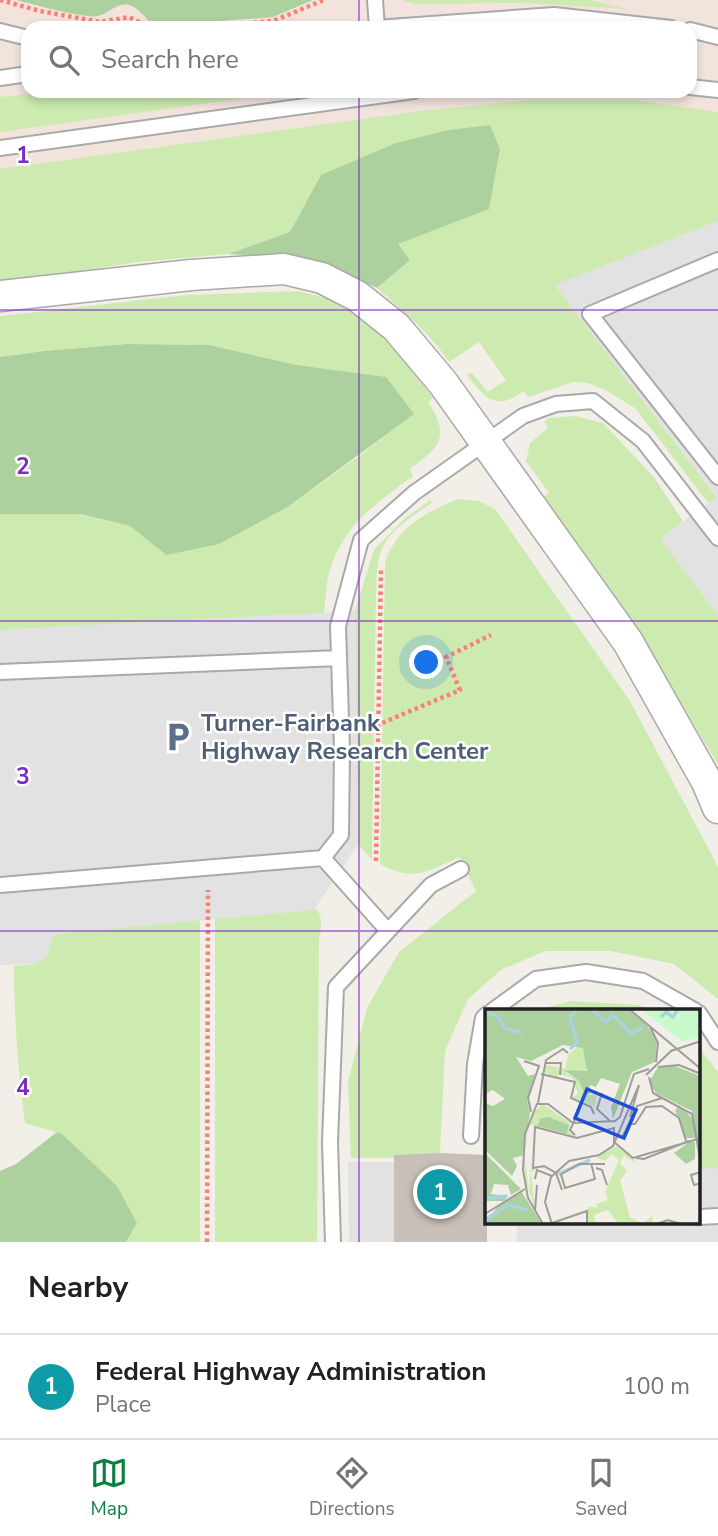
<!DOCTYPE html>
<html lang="en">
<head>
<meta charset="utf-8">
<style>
  :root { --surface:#fff; --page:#f2f2f2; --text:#202124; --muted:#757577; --line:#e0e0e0; --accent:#0b8043 }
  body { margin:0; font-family:"Nunito Sans",sans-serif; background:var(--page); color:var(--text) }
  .you { position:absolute; left:427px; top:663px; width:24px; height:24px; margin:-18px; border:5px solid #fff; border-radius:50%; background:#1a73e8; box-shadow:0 0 0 10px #1a73e833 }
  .badge { display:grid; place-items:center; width:46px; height:46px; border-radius:50%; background:var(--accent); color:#fff; font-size:23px; font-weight:700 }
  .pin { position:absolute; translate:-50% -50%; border:4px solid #fff; box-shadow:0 2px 7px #0006 }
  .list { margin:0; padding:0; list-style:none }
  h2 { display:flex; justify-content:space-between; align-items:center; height:91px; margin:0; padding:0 28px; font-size:30px }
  h2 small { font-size:23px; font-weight:400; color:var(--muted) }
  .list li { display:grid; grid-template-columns:46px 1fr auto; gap:21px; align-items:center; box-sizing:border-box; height:105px; padding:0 28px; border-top:2px solid var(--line) }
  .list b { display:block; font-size:26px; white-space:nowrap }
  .list p { margin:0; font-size:23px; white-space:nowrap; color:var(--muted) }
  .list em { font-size:23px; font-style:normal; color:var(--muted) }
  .icon { flex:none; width:38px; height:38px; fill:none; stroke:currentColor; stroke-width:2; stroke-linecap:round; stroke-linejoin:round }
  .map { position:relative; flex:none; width:718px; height:1242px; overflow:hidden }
  .search { position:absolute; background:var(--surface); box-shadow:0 4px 10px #0003; left:21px; right:21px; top:21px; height:77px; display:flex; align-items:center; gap:18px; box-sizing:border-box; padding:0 24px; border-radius:21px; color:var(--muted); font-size:26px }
  .sheet { height:196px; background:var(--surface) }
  nav { display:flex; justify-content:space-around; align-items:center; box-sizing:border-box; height:98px; border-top:2px solid var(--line); background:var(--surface); font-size:19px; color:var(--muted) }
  nav a { display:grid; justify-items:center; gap:4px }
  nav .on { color:var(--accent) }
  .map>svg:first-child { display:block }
  .military { fill:#f3e3dd; fill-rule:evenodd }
  .grass { fill:#cdebb0 }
  .forest { fill:#add19e }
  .parking { fill:#e2e2e2 }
  .building { fill:#c7bfb8 }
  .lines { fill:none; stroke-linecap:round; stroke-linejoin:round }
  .service-casing { stroke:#a9a9a9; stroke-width:18 }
  .minor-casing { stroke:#a9a9a9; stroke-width:33 }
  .path { stroke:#fa8072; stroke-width:4.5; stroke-dasharray:3.5 3.5; stroke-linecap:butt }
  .service { stroke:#fff; stroke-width:14 }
  .minor { stroke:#fff; stroke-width:30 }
  .grid { fill:none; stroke:#7b2cbf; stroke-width:2; stroke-opacity:0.55 }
  .labels { text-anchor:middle; stroke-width:5; stroke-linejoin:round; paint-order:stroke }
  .service-label { font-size:24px; font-weight:bold; fill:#4e5e75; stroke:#fff; text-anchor:start }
  .inset-river { fill:none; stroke:#aad3df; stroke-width:3.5 }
  .inset-road { fill:none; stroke:#9f9d99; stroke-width:2 }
  .view { fill:#1d4ed8; fill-opacity:0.15; stroke:#1d4ed8; stroke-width:3.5 }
  .inset-edge { fill:none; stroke:#222; stroke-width:3.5 }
  .grid-label { font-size:23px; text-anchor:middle; font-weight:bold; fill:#7b2cbf; stroke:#fff; stroke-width:5; stroke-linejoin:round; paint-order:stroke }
</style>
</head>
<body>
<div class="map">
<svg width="718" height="1242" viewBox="0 0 718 1242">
  <rect width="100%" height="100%" fill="#f2efe9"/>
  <path class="military" d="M0,0h718v499l-163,-214 -555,-102zM28,28h662v63h-662z"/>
  <path class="grass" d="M402,0h188l37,9 -104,-6 -108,1z
    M62,91h233l-295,41v-35z
    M533,100h100l85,12v109l-163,64 162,213 -8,6 -74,-96 -30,-18 -17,-7 -14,-1 -46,15 -4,-6c-28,21 -39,7 -57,-16l4,-3 17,20 18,-12 -27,-38 -30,20c-19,-29 -47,-52 -72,-74l33,-28 -89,-85 -31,57 -62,22 -89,8 -139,21v-114l420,-58z
    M299,291c10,3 22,5 32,9 44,17 74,63 102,98l-5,4c23,35 12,45 -18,67l3,7c-37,28 -67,46 -83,93 -4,13 -4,30 -6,44l-324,17v-116h81l49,12 36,29 123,-49 69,-49 55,-44 -117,-48 -87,-20 -82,-1 -83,7 -44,6v-41l186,-21z
    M576,416l27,7 50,53 30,45 -22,18 57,76v150l-41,-69 -134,-199 6,-4 -23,-32 4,-18 18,-15 -4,-6 5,-4z
    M458,499l21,2 16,8 135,192 85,160 3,7v131l-44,-35 -63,-13h-66l-44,19 -33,29 -23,52 -5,102 -45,5h-44l-3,-76 19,-74 32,-56 77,-61 -17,-34c-31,15 -46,25 -79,7l5,-301c10,-34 42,-52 73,-64z
    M430,500l2,3c-19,13 -45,28 -52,51 -4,12 -3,28 -4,40l-4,266 -14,-16 -3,-233 19,-61 30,-31z
    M317,909c6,8 4,22 2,31l-2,302h-102v-323z
    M200,920v322h-74l11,-19 -75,-89 -37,-11c-7,-52 -11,-104 -11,-157l20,-2 21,-30z
    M571,1001l68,4 9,6h-114z
    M699,1048l19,24v97l-19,-2z"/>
  <path class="forest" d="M16,0h297l-40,17 -82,6 -41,-1c-6,-6 -13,-15 -21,-17 -12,-3 -21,9 -31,11 -13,3 -66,-12 -82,-16z
    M490,125l10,24 -11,60 -91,35 12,16 -33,28 -46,-22 -54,-9 -49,-3 62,-22 31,-57 75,-32 53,-13z
    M127,344l82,1 87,20 90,12 28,37 -125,92 -70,38 -53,11 -36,-29 -49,-12h-81v-157l44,-6z
    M57,1132l5,2 55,52 20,37 -11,19h-126v-71l16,-7z"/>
  <path class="parking" d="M718,221v394l-58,-76 57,-42 -162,-212z
    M355,611l3,233 -44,66 -259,24 -8,22 -13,8 -34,1v-335z
    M348,1162h46v80h-45z
    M699,1167l19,2v73h-201v-19h182z"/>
  <path class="building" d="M440,1153l47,2v87h-93v-87z"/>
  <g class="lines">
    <g class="service-casing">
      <path id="service" d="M375,0l2,28
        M376,28l178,-13 117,13
        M690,30l28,7
        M0,31l28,7
        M0,78l28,-4
        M690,87l28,3
        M0,148l414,-57
        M718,260l-128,54 128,163
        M0,672l339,-14
        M323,858l65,73
        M0,885l323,-27 18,-23 1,-85 -4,-124 23,-86 53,-47 109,-77 33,-12 37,-3 50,40 75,97
        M492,1011l44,-32 50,-7 57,9 53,30
        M699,1013l19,29
        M471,1136l4,-72 8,-46 4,-4
        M699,1217l19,-1
        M333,1242l-3,-100 6,-155 95,-102 30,-16"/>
    </g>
    <g class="minor-casing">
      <path id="minor" d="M0,296l191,-21 93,-6 38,9 35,18 39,31 47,56 185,259 79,140 11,26"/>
    </g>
    <path class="path" d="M0,0l40,11 60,11 29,-5 16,8 12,3 52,-1 64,-6 51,-21
      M363,731l97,-41 -14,-33 45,-22
      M376,861l5,-294
      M207,1242l1,-352"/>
    <use href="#service" class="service"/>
    <use href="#minor" class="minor"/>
  </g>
  <path class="grid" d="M359,0v28M359,91v1151M0,310h718M0,621h718M0,931h718"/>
  <defs>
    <g id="parking-bare" transform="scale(2.415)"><path d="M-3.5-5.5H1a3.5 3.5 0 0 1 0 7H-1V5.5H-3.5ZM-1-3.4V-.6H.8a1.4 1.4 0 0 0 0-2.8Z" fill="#5c6f8a" stroke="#fff" stroke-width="2.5" paint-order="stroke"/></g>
  </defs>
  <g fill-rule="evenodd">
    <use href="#parking-bare" x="178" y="737"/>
  </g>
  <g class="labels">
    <g class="service-label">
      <text x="201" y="731">Turner-Fairbank<tspan x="201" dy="28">Highway Research Center</tspan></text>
    </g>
  </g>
  <g transform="translate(485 1009)">
    <rect width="215" height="215" fill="#f2efe9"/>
    <path d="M92,38l6,1 5,20 -6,6 -16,-5v4l13,8 6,14h12l-2,12 -23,-10 6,-3 -6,-16 -13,-4 -3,4 -13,-7 4,-6 18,4 3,-14zM58,95l27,19 -1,9 9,5 -11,-3 2,-9 -16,-7 -15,3 -1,5 19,6 -22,-4 -3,41 10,-3 11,6 -12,-5 -9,5 4,35 -10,-26 -1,-32 9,-36zM45,115l4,2 -5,65 -5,-38zM131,137l18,13 2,5 -12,-9 -4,8 7,8 -7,10 10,36 13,6 10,-7 -1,8h-34l-10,-14 -14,5 2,9h-8v-18l9,2 -1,-4 12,-4 -3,-8 14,-32 -7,-6 -7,7 -9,-3z" fill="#cdebb0" fill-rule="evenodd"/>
    <path d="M0,0h142l19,15 11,17 -2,21 -23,10 -19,47 -2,-12 9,-23 -19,-6 -5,9 -6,-2v8l-5,2 -6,-14 -15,-11 23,1 -4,-23 -20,-3 -32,16 -15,-4 12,19 7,-2 -8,26 3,14 -8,42 -9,2 4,8 -5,10 -27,-26v-47l8,3 12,-7 -12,-9 -8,4zM187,56l28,11v82l-8,-47 -36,-18 -7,-11 9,-15zM194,96l15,15 1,18h-9l-11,-27zM64,108l20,8 -2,9 -30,-8 3,-7zM204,133h6v17l-9,5 -12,-11zM0,144l36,36 -10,6 -3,-10 -14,-1 -3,10 17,2 -4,5h-19zM36,182l21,33h-57l13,-18z" fill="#add19e"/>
    <path d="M156,0h59v28l-17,5z" fill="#c8facc"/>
    <path class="inset-river" d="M107,0l14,13 7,-7 18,18 12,-5M0,3l12,4 8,12 17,5M176,8l5,-5 7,5 5,-8M85,40l7,-6 -7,-26 8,-8M73,165l32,-14M0,190l22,-3M0,211l23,-15 20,5"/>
    <path class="inset-road" d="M144,0l72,60M165,18l8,16 -2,19M39,52l15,5 -11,32 3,14M60,54h16l-1,12M173,58l21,-2 22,9M56,65l34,8 -4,16 20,9 3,7M161,66l25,-24 30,-10M164,68l4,16 39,21 9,50M117,84l-5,16 13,12M53,94l8,-43 17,-11 5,4M143,115h7l11,-17 16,-1 17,12 7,23M90,126l-5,-5 9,-19M137,129l15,-32 25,-8M151,149l8,1 45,-18M111,159l6,2 5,15M216,163l-10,3 3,10 7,-2M76,165l4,14 30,-9 -4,-16M75,166l19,-11h26M50,170l2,-9 15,6M77,181l-6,-17 -12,-7 -11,2 2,-41 42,11 37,-10v14l19,16 65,-19M50,202l2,-26M0,205l40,-25M67,214l35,-12v13M58,215l-15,-26 -5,-28 2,-36 12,-30h11l25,19 42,-2 5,-4 14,-43 15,-5M67,215l-7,-22 6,-25 18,-16 30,-6 14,-9 26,-61 -9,32M171,215l12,-4 13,4"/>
    <path class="view" d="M102,80l49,21 -12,28 -49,-20z"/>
    <rect width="215" height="215" class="inset-edge"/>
  </g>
  <g class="grid-label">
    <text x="23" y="163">1</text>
    <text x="23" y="474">2</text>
    <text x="23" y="784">3</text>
    <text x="23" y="1095">4</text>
  </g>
</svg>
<div class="you"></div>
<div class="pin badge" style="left:440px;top:1192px;background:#0f9aa8">1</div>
<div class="search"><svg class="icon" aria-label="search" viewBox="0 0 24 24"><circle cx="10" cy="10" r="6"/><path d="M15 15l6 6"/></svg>Search here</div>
</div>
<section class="sheet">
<h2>Nearby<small></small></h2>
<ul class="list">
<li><span class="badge" style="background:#0f9aa8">1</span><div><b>Federal Highway Administration</b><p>Place</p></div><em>100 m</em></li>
</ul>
</section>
<nav>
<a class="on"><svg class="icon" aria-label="map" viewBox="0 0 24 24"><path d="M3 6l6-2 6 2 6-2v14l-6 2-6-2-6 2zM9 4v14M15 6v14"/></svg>Map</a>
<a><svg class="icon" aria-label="directions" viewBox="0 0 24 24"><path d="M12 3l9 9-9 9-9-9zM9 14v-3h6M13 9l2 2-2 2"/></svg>Directions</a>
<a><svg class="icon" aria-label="saved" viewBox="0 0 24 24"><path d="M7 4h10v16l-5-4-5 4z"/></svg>Saved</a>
</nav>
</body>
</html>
